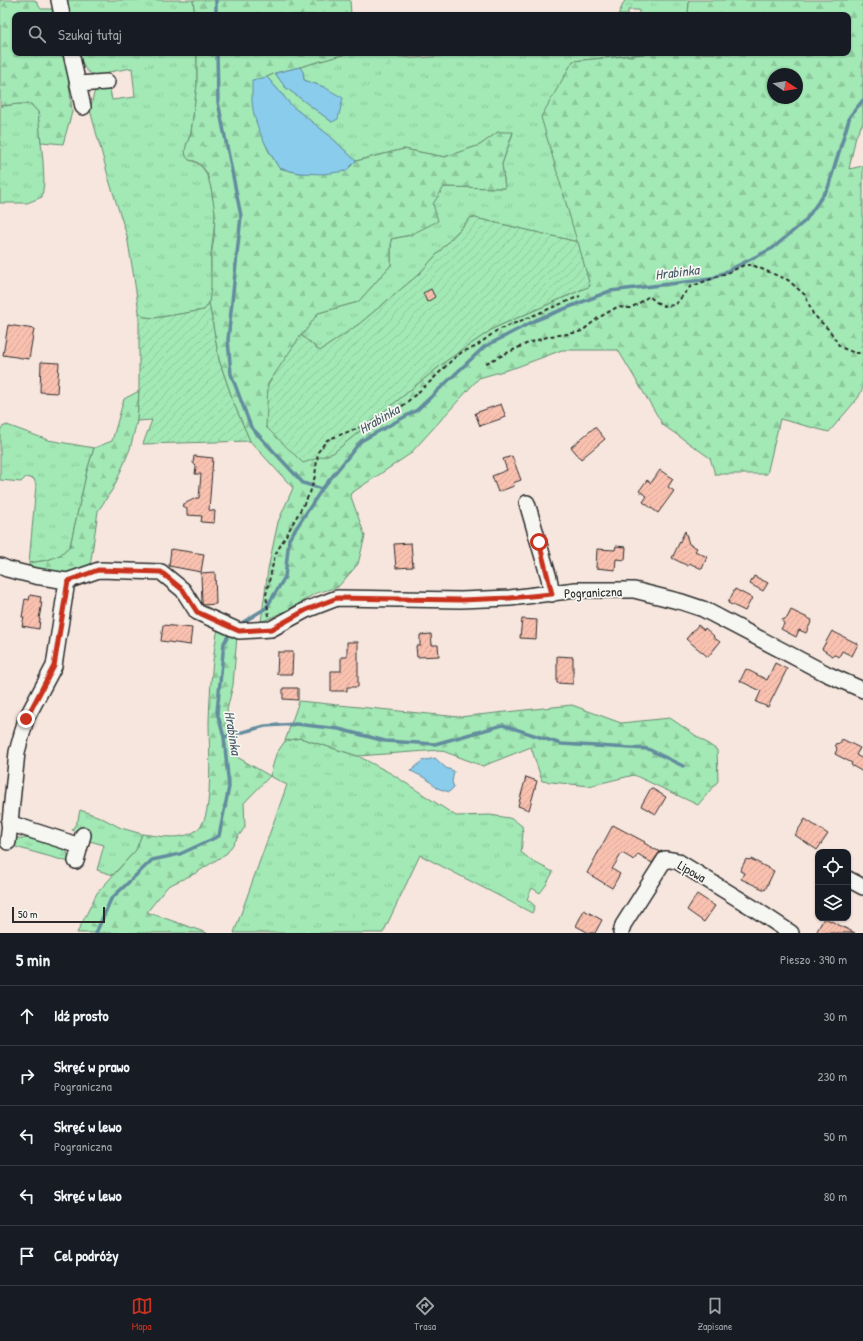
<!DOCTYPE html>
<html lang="pl">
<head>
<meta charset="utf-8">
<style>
  :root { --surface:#171b24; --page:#20242c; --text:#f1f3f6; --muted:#9ea1a6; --line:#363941; --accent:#c8321e }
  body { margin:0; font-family:"Patrick Hand",sans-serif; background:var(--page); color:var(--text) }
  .controls { position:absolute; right:12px; bottom:12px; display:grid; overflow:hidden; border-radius:8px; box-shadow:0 1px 3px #0004 }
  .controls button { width:36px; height:36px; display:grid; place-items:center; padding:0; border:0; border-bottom:1px solid var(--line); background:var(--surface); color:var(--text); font:20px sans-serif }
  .compass { position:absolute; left:767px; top:68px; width:36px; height:36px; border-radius:50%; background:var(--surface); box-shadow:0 1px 3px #0004; rotate:102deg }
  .scale { position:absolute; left:12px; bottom:10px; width:93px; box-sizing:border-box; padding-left:4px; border:2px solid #2b2b2b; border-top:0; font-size:11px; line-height:14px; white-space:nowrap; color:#2b2b2b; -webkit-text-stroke:3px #f6f6f2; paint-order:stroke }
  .stop { position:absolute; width:12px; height:12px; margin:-9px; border:3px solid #c8321e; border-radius:50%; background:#fff }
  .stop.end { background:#c8321e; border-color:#fff; box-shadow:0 1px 4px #0008 }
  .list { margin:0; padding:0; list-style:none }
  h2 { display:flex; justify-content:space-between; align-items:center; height:52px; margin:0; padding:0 16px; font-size:17px }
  h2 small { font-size:13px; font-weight:400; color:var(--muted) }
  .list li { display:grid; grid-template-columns:26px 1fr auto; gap:12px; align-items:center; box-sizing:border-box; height:60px; padding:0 16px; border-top:1px solid var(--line) }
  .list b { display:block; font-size:15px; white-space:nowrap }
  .list p { margin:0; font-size:13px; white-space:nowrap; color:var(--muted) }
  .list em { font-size:13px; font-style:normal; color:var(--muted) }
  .icon { flex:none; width:22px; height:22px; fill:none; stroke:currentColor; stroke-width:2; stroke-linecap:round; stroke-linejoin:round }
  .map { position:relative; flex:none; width:863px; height:933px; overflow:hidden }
  .search { position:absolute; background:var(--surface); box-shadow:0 1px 3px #0004; left:12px; right:12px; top:12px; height:44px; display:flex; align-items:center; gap:10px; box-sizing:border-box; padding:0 14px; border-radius:8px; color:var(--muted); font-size:15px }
  .sheet { height:352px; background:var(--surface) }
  nav { display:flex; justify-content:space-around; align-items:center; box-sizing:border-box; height:56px; border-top:1px solid var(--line); background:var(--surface); font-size:11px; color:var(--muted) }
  nav a { display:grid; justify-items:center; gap:2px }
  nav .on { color:var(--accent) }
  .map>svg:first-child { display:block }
  .grass { fill:url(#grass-tufts); stroke:#668a70 }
  .forest { fill:url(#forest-firs); stroke:#668a70; fill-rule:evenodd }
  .garden { fill:url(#garden-furrows); stroke:#668a70 }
  .water { fill:#89cceb; stroke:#638c9e }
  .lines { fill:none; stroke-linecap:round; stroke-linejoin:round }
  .stream { stroke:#638c9e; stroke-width:3.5 }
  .building { fill:url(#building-hatch); stroke:#2b2b2b }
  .minor-casing { stroke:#2b2b2b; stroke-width:18 }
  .path { stroke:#2b2b2b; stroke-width:2; stroke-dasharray:4 3; stroke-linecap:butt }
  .minor { stroke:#f6f6f2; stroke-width:15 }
  .route { stroke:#c8321e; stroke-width:5 }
  .labels { text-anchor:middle; stroke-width:3.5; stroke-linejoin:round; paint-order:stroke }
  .street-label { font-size:13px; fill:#2b2b2b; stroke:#f6f6f2 }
  .water-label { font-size:14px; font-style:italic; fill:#475b65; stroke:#f6f6f2 }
</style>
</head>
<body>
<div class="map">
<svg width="863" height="933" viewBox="0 0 863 933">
  <defs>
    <pattern id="grass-tufts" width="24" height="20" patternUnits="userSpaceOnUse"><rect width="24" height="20" fill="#a2e9b5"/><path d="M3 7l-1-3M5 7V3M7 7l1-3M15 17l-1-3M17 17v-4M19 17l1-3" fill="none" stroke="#8cc89c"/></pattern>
    <pattern id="forest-firs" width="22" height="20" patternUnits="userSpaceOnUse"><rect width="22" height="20" fill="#a2e9b5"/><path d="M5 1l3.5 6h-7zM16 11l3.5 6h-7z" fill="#8cc89c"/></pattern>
    <pattern id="garden-furrows" width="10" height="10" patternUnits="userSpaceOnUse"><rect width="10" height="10" fill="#a2e9b5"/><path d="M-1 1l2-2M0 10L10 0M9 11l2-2" fill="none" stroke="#8cc89c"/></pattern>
    <pattern id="building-hatch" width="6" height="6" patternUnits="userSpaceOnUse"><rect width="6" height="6" fill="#fac1b0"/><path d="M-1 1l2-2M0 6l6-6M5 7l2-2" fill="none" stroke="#d6a698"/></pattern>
  </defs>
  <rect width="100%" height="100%" fill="#f7e6de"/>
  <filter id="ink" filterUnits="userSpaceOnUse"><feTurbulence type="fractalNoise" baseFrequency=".025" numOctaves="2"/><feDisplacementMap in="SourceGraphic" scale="8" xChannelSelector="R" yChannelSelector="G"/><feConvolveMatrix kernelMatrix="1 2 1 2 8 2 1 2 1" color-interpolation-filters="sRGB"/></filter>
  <g filter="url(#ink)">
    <path class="grass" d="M63,0h130l2,15h-128z
      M625,0h64l-1,15h-49v-5h-11v5h-10z
      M79,53h118v32l-6,48 -5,13 3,14c18,4 21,22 24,38 1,5 2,11 2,16 0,14 -3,28 -4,42 -1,15 3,32 -2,46 -1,3 -3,6 -5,8l-49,8 -11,-1 -5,-5 -5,-34 -7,-42 -17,-53 -20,-73 5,-21h15l2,11 23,-3 -3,-29 -23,4 -1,3c-21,1 -23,-3 -29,-22z
      M349,53h16l47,5 81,-5h161l-81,8 -31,56 36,125 -107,-25 -53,58 -59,49 -39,27 -19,-16 17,-22 40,-11 33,-37v-26l20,-4 33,-48 61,1 -3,-24 11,-31 -15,-1 -18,13 -35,12 -41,-8 -48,12 -26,-25 -38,-30 -25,-29 8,-4 10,14 47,35 -8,-35 -20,-7 -1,-8 -3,-5z
      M19,104h12l7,8 5,49 1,22 -2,14 -15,6h-27v-97z
      M7,425l41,15 46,8 -7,23 -17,75 -10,9 -12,5 -19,3 7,-78 -2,-6 -8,-2 -5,5 -21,-2v-49l2,-4z
      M300,738l58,18 34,18 64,42 34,-1 19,3 5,2 8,6 1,7 -2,19 11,9 21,11 -7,13 -6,8 -8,-5 -5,11 8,7 -3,7 -112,-58 -37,78h-149l53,-148 -17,-9 6,-22 9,-13z
      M80,810l20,7 21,11 21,6 -6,16 -23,25 -16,-5 7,-25 -18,-5 1,-7 -15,-3 6,-10z
      M16,838l25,1 24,8 4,11v4l-57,-16z"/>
    <path class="forest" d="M0,0h35l6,9h13l2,6h-41v38h51l6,59 -9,32 -22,-2 -3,-30 -7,-8h-12l-19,2z
      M193,0h157l1,15h-156z
      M689,0h174v123l-7,13 -7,33 14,-3v222l-5,10 -29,34 -49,-13 -13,55h-52l-5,-16 -47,-33 -45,-75h-56l-45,17 -38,11 -69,76 -60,40 15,42 -7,28 -20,23 -22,6 -28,17 -27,12 7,-53 10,-47 15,-34 -43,-47 -16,-37 -15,-44 -10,-57 2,-15v-32l3,-19 1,-25 -4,-24 -4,-15 -6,-8 -6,-4 -6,-1 -3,-4 -1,-5 1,-5 5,-13 6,-48v-32h152l-49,14 -25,6 -8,4 -14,3 5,46 10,24 11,18 20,5 47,-2 10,-10 48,-12 41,8 35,-12 18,-13h15l-11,32 3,24 -61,-1 -11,17 5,17 -28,14 -19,4v26l-33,37 -40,11 -50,71 65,69 113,-92 48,-33 96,-42 -49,-169 32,-56 81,-8h194v-38h-160zM773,74h24v24h-24z
      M139,391l-2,30 -7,28 -16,38 -16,24 -8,56 -22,8 -38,-3 -1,-9 19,-3 12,-5 10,-9 17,-75 7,-23 18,-7 12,-42z
      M218,628l19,8 -4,49 -6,25 10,47 33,19 -26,27 1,24 -18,26 -31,20 -28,13 -21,26 60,21h-130l20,-40 39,-43 6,-16c18,2 48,9 60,-10 11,-15 7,-81 7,-102 1,-32 3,-63 9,-94z
      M299,701l160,16 113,-12 49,18 49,-5 47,32 1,31 -20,24 -64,-30 -45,11 -47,-5 -11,-34 -48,19 -43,-16 -82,6 -58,-18 -15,3z"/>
    <path class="garden" d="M471,217l107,25 12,44 -96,42 -48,33 -113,92 -30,10 -37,-36 2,-43 33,-49 19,16 39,-27 59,-49z
      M209,303l10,57 15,44 16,37 -107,3 9,-24 -15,1 2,-30v-79l5,5 11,1 49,-8z"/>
    <path class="water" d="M300,67l3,5 1,8 20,7 19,11 -5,21 -6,3 -47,-35 -10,-14z
      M267,77l25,29 38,30 26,25 -10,10 -23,3 -24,-1 -20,-5c-12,-20 -25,-42 -27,-66 0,-8 0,-15 0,-22z
      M435,758l11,10 8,3 -2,11 2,5 -5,5 -12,-4 -10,-9 -16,-8 11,-10z"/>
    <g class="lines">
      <path class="stream" d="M216,0v15
        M217,53l1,49 23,114 -13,124 3,34 20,53 52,56 19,6
        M237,626l29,-18 19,-31 4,-38 33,-50 39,-48 56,-31 67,-63 52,-27 74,-29 101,-12 62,-31 32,-27 23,-33 22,-72 13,-16
        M224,737l41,-11 31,-2 43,5 46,12 50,3 68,-19 58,19 87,5 35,17
        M96,933l15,-34 41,-39 28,-6 39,-18 10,-49 -5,-50 -7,-25 7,-69 7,-12"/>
    </g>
    <path class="building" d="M431,289l4,8 -8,5 -4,-9z
      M8,325l26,4 -5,30 -26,-4z
      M41,362l18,1 -2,30 -17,-1z
      M501,404l5,13 -26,9 -5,-13z
      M595,427l10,12 -24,20 -10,-12z
      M194,456l19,2 -4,52 6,1 -1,12 -13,-1 1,-6 -15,-1v-6l-5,-4 14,-7h3l2,-24h-6l1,-8 -3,-3z
      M512,456l9,24 -8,3 1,3 -16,6 -6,-16 15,-6 -4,-11z
      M660,470l13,9 -5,8 6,4 -16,22 -15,-11 4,-6 -8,-5 8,-11 4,3z
      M685,531l4,13 8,4 -2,3 12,6 -5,12 -13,-6 -1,3 -16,-8z
      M411,543l2,24 -17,1 -2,-24z
      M616,546l10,1 -1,13 -9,-1 -1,11 -19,-2 1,-19 18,1z
      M171,549l33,5 -3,18 -32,-6z
      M215,572l1,32 -13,1 -1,-2 -1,-30z
      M754,576l14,7 -5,8 -13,-7z
      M735,589l17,9 -7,13 -17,-8z
      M30,595l11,2 -1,5h2l-3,17h1l-1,10 -17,-3 2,-9h-2l3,-18 4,1z
      M791,610l21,10 -6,13 -7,-3 -3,7 -15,-8 3,-5 -2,-4 5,-2z
      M522,619l15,1 -1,19 -16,-1z
      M163,625l29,3 -2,17 -29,-4z
      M698,625l6,5 1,-2 9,8 -1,1 7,5 -12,15 -22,-18z
      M832,631l26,13 -6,12 -10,-5 -3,6 -4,-2 -3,1 -10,-7z
      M431,634l1,11h6l1,11 -22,1 -1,-11h4v-11z
      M347,642h11v45h-11v4h-16v-20h10v-14h6z
      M278,652h15l-1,22h-15z
      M557,656l16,1v27l-16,-1z
      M775,663l12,6 -19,38 -12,-5 5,-11 -21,-10 6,-12 21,11z
      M283,688h15v12l-15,-1z
      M842,739l18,9 -4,7 7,4v13l-12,-7 1,-2 -17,-9 2,-5 -2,-5 5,-1z
      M526,777l11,4 -8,29 -11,-4z
      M651,788l15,9 -10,17 -15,-8z
      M805,819l23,15 -11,16 -22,-15z
      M613,825l32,17 -1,1 16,9 -8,11 -14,-9 -4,6 -12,-7 -10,16 8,5 -8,14 -25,-15z
      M746,859l4,1 1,-1 23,12 -9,19 -24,-11 3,-6 -4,-2z
      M697,894l18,12 -11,16 -17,-12z
      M584,910l18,10 -7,13h-6l-13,-7z
      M824,918h1l30,15h-39z"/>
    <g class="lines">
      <g class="minor-casing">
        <path id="minor" d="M59,0l3,15
          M71,53l12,54
          M78,84l29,-2
          M527,503l22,75 3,16
          M0,566l7,3 28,7 32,5 32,-11 62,2 22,18 14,22 42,19 32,-2 35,-19 31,-12 124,2 49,-2 66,-8h58l48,12 21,7 124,65 36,16
          M9,823l71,23
          M8,842l9,-90 9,-33 28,-53 13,-85
          M76,861l7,-26
          M848,879l15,8
          M621,933l2,-8 42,-66 12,2 78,48 36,24"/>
      </g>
      <path class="path" d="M486,363l40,-19 24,-8 19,-2 13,-3 16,-13 19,-11 13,1 8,-4 11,-8 7,6 9,4 10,-1 15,-18 42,-16 12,-6h8l36,15 17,15 8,19 17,17 10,16 15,6h8
        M269,616l-3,-21 9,-40 35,-62 5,-17 3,-24 9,-12 59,-23 13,-8 32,-28 22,-22 9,-7 13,-5 21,-16 84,-35"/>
      <use href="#minor" class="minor"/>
    </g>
  </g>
  <g class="lines" filter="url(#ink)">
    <path class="route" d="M26,719l28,-53 14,-85 30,-11 63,2 22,18 14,22 42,19 33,-2 34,-19 31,-12 124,2 49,-2 42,-4 -13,-52"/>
  </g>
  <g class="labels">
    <g class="street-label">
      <text transform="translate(593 592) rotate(-2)" y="5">Pograniczna</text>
      <text transform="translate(692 871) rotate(30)" y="5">Lipowa</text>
    </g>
    <g class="water-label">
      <text transform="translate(677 272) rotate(-7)" y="5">Hrabinka</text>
      <text transform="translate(379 419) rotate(-30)" y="5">Hrabinka</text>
      <text transform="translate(233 733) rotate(81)" y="5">Hrabinka</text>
    </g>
  </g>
</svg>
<div class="controls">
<button><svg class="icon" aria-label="locate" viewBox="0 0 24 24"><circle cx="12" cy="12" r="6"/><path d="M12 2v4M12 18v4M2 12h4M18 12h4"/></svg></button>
<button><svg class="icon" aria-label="layers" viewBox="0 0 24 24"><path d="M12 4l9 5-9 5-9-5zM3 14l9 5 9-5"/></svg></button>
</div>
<svg class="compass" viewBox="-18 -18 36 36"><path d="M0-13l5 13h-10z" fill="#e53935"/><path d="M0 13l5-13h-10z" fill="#9ea1a6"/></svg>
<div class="scale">50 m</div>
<div class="stop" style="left:539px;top:542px"></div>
<div class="stop end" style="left:26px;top:719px"></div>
<div class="search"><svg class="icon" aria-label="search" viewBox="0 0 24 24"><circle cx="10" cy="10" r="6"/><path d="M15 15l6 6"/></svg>Szukaj tutaj</div>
</div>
<section class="sheet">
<h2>5 min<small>Pieszo · 390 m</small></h2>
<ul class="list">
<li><svg class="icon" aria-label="ahead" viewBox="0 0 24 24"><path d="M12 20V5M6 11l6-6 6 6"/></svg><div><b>Idź prosto</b></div><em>30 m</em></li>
<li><svg class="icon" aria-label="right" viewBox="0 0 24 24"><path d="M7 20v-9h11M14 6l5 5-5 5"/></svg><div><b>Skręć w prawo</b><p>Pograniczna</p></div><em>230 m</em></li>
<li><svg class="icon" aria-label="left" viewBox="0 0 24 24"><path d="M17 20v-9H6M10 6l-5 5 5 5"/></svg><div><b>Skręć w lewo</b><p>Pograniczna</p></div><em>50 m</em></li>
<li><svg class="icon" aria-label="left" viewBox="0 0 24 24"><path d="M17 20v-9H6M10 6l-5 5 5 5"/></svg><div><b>Skręć w lewo</b></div><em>80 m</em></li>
<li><svg class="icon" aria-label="arrive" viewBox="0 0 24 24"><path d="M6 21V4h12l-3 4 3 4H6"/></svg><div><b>Cel podróży</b></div></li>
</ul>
</section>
<nav>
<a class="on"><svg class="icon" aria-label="map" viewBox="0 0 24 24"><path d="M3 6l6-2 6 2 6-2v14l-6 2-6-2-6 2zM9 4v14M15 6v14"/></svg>Mapa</a>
<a><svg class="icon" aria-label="directions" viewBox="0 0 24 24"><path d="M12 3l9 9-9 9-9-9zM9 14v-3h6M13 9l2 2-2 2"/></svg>Trasa</a>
<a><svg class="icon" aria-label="saved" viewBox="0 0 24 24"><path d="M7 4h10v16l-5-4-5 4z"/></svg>Zapisane</a>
</nav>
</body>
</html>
